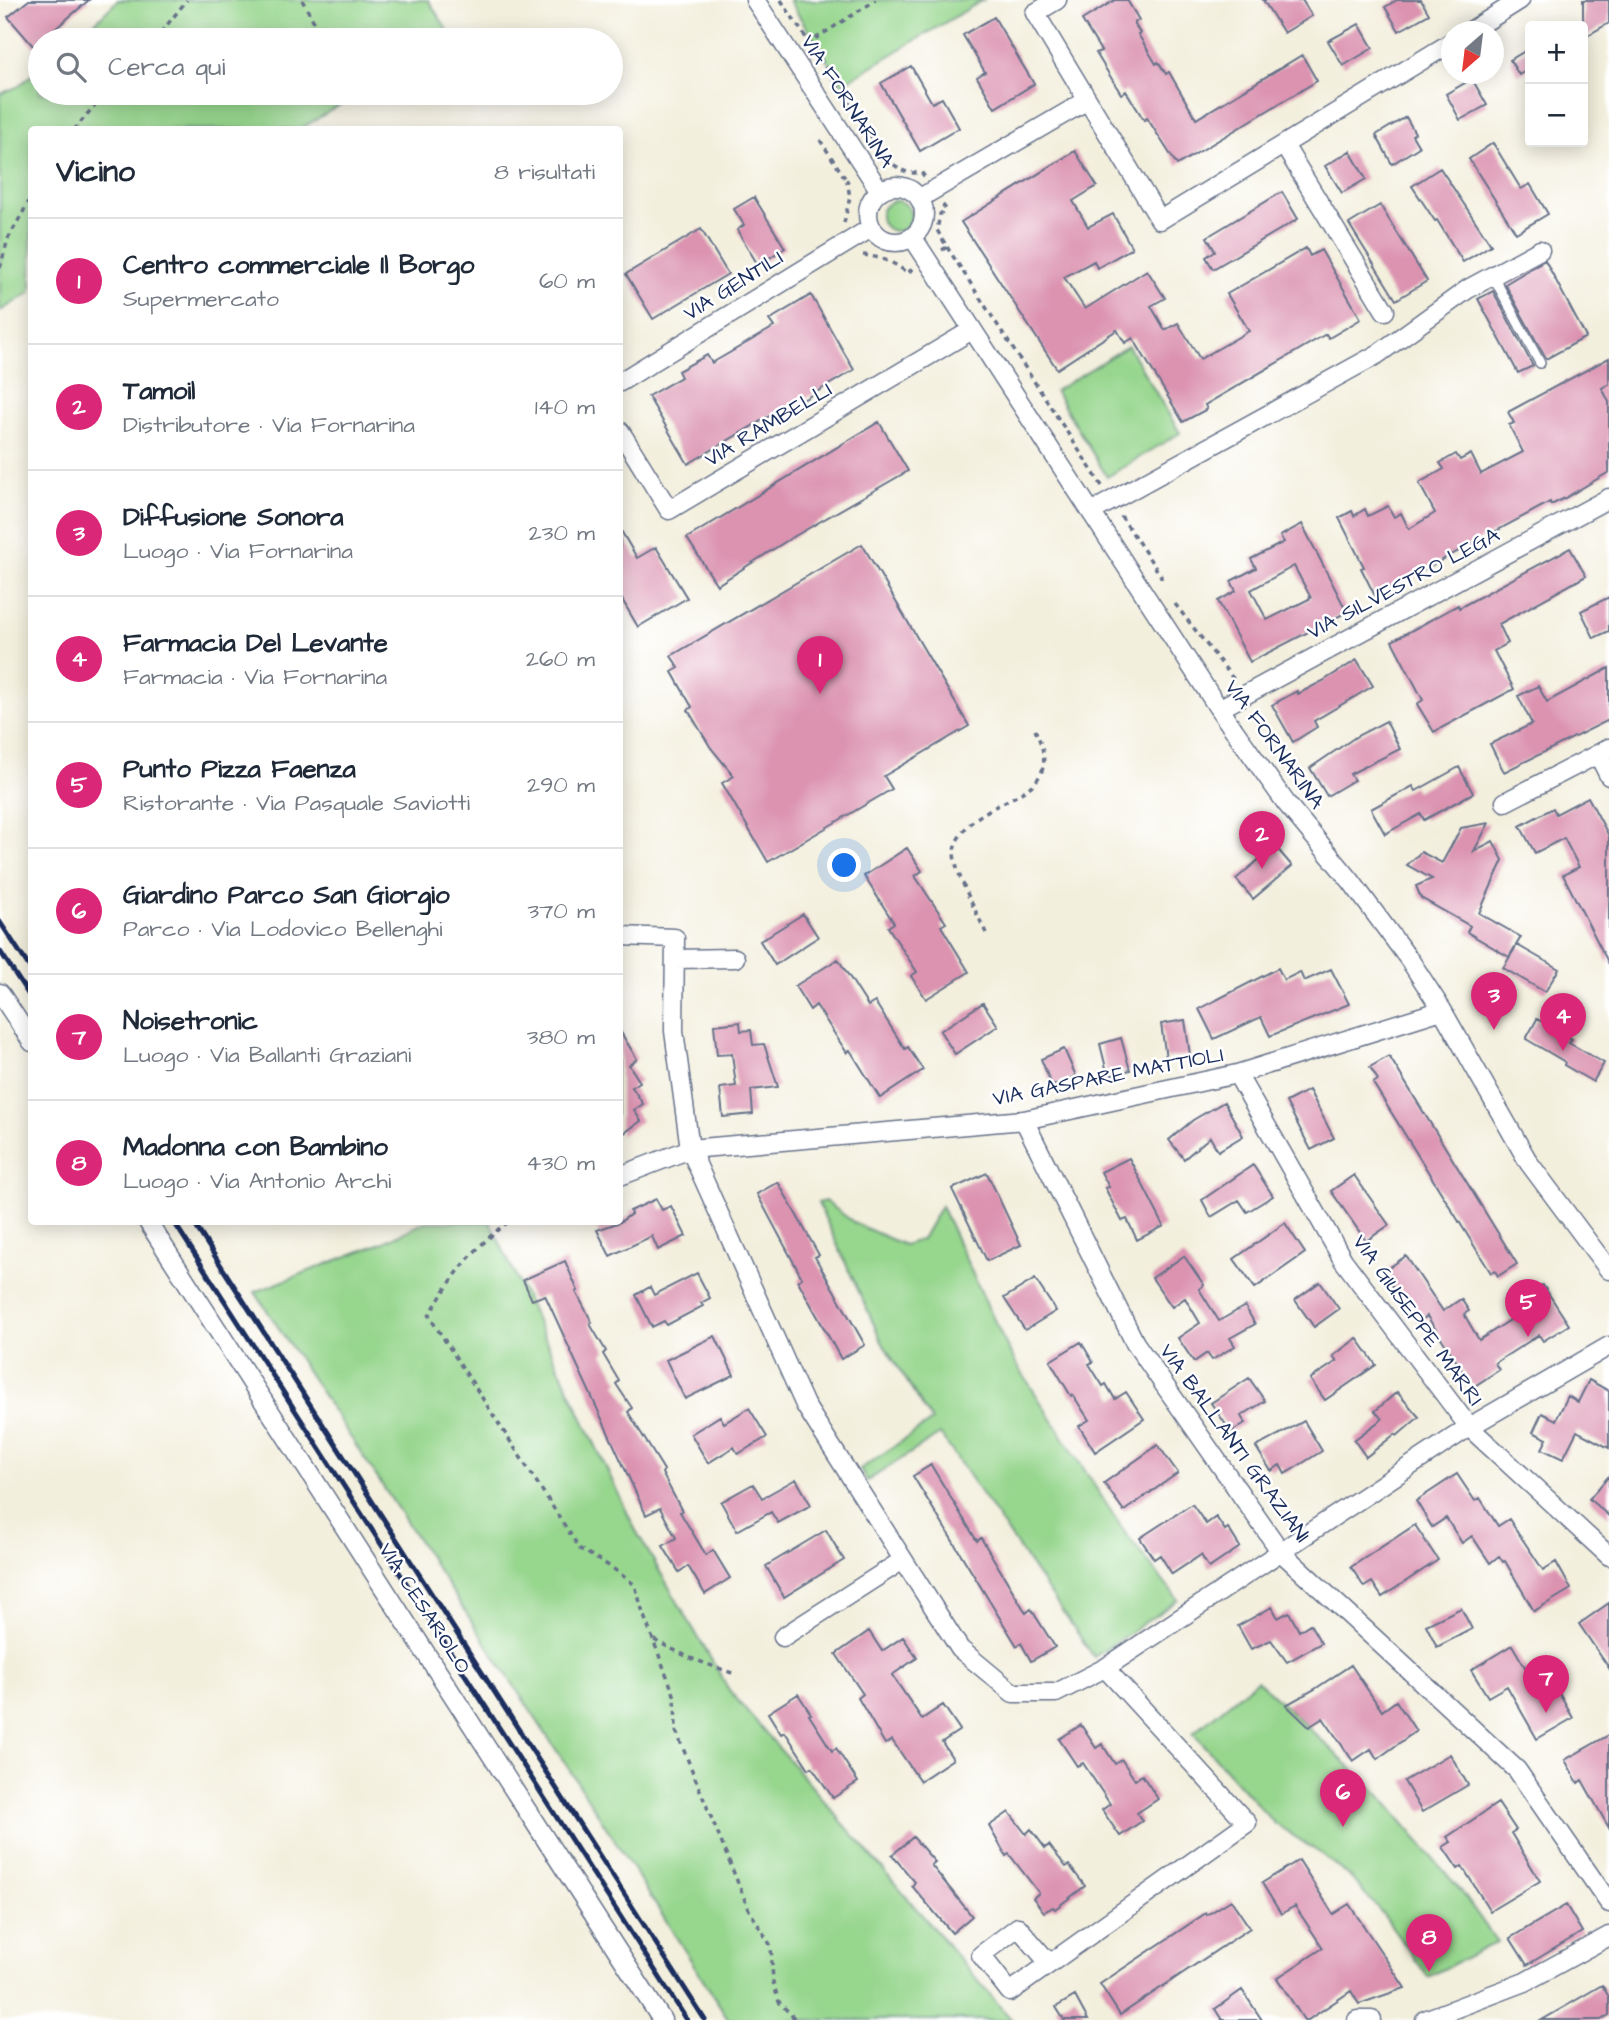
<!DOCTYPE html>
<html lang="it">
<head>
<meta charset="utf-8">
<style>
  :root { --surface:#fff; --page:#f2f2f3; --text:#1f2937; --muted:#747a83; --line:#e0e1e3; --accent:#db2777 }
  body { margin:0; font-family:"Architects Daughter",sans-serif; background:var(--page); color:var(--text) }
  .controls { position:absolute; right:21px; top:21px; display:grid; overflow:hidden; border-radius:7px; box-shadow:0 4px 18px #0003 }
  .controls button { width:63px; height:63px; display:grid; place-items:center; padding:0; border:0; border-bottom:2px solid var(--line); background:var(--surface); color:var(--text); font:35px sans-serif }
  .compass { position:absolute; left:1441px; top:21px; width:63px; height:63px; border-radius:50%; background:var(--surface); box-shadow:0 4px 18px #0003; rotate:208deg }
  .you { position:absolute; left:845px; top:866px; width:24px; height:24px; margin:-18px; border:5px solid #fff; border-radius:50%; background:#1a73e8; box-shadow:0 0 0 10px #1a73e833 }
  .badge { display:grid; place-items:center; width:46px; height:46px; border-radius:50%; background:var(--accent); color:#fff; font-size:23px; font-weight:700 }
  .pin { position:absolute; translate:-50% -58px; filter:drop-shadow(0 2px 4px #0008) }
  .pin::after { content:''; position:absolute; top:37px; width:24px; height:21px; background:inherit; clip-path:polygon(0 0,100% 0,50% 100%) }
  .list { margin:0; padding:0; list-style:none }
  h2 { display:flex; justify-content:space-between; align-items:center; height:91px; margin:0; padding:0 28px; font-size:30px }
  h2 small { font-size:23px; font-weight:400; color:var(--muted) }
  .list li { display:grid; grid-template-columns:46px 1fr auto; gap:21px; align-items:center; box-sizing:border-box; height:126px; padding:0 28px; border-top:2px solid var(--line) }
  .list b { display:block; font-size:26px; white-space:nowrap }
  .list p { margin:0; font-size:23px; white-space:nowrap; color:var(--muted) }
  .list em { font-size:23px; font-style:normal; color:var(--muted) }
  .icon { flex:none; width:38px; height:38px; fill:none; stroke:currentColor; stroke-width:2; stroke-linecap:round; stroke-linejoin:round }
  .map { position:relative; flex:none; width:1609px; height:2020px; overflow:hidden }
  .search { position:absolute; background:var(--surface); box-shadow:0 4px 18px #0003; left:28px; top:28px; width:595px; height:77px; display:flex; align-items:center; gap:18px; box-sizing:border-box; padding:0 24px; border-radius:38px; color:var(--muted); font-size:26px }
  .panel { position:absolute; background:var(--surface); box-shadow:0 4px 18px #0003; left:28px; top:126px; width:595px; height:1099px; border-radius:7px }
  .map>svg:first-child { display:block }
  .green { fill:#96d68d; stroke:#588276; stroke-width:2 }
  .building { fill:#db93b0; fill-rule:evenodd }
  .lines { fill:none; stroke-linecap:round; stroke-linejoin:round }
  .service-casing { stroke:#67728a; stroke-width:12 }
  .minor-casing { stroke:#67728a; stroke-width:21 }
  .path { stroke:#67728a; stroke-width:3.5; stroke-dasharray:5 5; stroke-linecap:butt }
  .service { stroke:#fff; stroke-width:9 }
  .minor { stroke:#fff; stroke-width:18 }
  .rail { stroke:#1b2f5e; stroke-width:5 }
  .labels { text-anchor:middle; stroke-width:5; stroke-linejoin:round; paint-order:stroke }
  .street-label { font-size:21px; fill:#1b2f5e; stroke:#fff }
</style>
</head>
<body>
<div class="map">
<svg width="1609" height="2020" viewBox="0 0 1609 2020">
  <rect width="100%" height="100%" fill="#fff"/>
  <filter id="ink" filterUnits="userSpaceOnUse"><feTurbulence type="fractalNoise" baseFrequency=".0143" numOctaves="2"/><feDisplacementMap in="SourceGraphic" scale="14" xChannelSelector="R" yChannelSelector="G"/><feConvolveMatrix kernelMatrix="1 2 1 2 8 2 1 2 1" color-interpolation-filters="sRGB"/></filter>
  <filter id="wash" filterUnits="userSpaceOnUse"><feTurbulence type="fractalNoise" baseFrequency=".00686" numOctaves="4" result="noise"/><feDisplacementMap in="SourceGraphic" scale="28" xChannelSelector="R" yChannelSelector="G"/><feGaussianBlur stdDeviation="1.57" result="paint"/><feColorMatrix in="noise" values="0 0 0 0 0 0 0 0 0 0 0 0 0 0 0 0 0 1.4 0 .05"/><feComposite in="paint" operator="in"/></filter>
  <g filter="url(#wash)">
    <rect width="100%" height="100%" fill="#f3efdd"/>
    <path class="green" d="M118,0h310l24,37 -5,3h-370z
      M789,0h194l-141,84z
      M40,69v24h320l-60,36 -268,1 -1,162 -31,19v-217l17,-7z
      M881 216a15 15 0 1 1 30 0a15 15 0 1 1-30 0Z
      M1128,346l52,87 -73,44 -52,-86z
      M825,1201l31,23 48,21 18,-6 19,-33 62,133 14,26 106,165 55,70 -84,57 -154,-223 -73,47 -7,-12 72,-48 -50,-79 -64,-139z
      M425,1222h65l145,307 94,161 283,330h-283l-149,-234 -325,-494 129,-50z
      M1257,1680l122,114 82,97 36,51 -69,35 -46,-64 -31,-35 -31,-25 -46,-30 -81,-90z"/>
    <g id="blocks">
      <path class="building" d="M29,0h60l-55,47 -26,-30z
        M1115,0h12l12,20 -5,3 6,10 -2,1 18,30 2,-2 8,12 3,-2 27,47 106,-64 15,26 -140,84 -30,-47 -3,2 -18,-29 -5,3 -25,-41 5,-2 -19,-31z
        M1263,0h39l10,16 -28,17z
        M1397,0h24l8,14 -30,17 -14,-24z
        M1583,0h26v23l-26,15z
        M994,17l40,67 -39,24 -18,-31 8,-5 -22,-37z
        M1359,24l14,24 -30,18 -15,-25z
        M1530,48v21l-11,6 -9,-15z
        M911,66l21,37 10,-5 17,30 -39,23 -39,-68z
        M1472,79l15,26 -27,15 -14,-26z
        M1406,117l9,16 -3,2 7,12 -27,17 -16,-29z
        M1493,143l28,46 9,-5 18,30 -32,19 -47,-74z
        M1075,151l22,35 -24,15 15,26 25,-13 19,34 -35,20 -3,-7 -30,16 21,32 62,-39 18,28 -14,8 14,24 13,-7 22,36 49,-28 -22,-37 79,-46 4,8 11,-6 40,69 -32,19 -3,-4 -121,71 2,4 -24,13 -50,-84 -8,5 -8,-13 -60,39 -96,-147z
        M1350,151l16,28 -24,14 -17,-27z
        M1440,168l51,77 -28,17 -26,-42 -2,1 -23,-35z
        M1282,192l16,27 -85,50 -7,-12 9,-6 -8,-14z
        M754,197l31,51 -27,17 -21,-35 7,-5 -10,-16z
        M1380,205l47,76 -31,19 -47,-76z
        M701,229l27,45 -75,45 -27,-45z
        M1545,260l41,77 -40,22 -41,-75z
        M1493,291l40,75 -15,7 -40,-74z
        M811,295l43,75 -70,41 -1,-3 -95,56 -40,-68 33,-19 -3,-6 29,-16 5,8 62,-36 -5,-7z
        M1609,358v26l-7,4 7,14v70l-44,26 -14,7 -1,-3 -175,94 -14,-28 3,-1 -25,-49 13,-7 2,5 11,-7 3,7 20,-10 6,11 7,-4 8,16 26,-16 -16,-30 25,-14 -4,-6 16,-9 4,6 11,-6 10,20 42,-22 -14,-27 5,-2 -6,-11z
        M879,422l29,49 -120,69 -71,45 -30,-47z
        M1302,524l45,88 -97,50 -32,-61 18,-10 -5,-10 25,-13 -5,-9 33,-17 -4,-6zM1294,566l17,32 -44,22 -16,-30z
        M620,529l17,29 19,-11 31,51 -49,29 -18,-31z
        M862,544l107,182 -85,50 8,13 -124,73 -46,-79 12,-7 -23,-28 -23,-38 4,-3 -20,-35 7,-4 -8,-12z
        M1570,548l16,28 -87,48 9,19 -14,8 20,38 -80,43 -17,-28 6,-4 -31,-59 66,-36 1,3z
        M1609,597v34l-15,7 -13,-27z
        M1357,660l16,26 -59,35 3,6 -24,15 -21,-37 25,-14 1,3 25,-13z
        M1609,668v52l-105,52 -14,-28 42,-20 -14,-28 20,-10 9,16z
        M1386,721l14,28 -50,25 4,6 -27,16 -17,-28 47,-32z
        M1459,767l14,26 -49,27 -3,-6 -36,20 -14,-25 42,-23 3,5z
        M1588,797l21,39v128l-46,-89 16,-8 -15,-29 -29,15 -15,-27 33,-18 3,6z
        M1489,823l-15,28 19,-10 10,19 -24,53 42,24 -12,20 -42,-25 3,-6 -49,-28 -5,-12 16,-7 -25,-14 14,-13 21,11 19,-35z
        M1275,846l17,20 -39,33 -17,-20z
        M907,848l15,23 -7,5 31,47 -5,3 28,46 -43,27 -15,-23 6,-4 -29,-45 6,-4 -30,-47z
        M803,914l15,23 -43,28 -15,-24z
        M1517,945l42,24 -14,23 -42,-24z
        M838,959l30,47 7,-4 30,47 3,-2 15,23 -43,28 -30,-48 -3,3 -31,-48 -6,5 -15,-24z
        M1278,968l6,12 16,-8 4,9 27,-12 18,35 -79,32 -9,-19 -47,22 -15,-30z
        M983,1003l15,23 -43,28 -15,-23z
        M1537,1019l35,20 -3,4 35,20 -11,19 -29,-17 1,-3 -39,-23z
        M1185,1020l5,35 -24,3 -5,-34z
        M740,1022l1,9 10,-1 2,15 11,-1 14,43 -27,3 2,24 -30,3 -3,-29 16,-2 -4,-32 -15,1 -3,-30z
        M620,1031l17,28 -8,6 11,17 -8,5 11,17 -9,6 7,11 -21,15z
        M1121,1038l9,32 -22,6 -8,-32z
        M1064,1049l12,27 -24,10 -11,-27z
        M1389,1056l128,208 -19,12 -3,-5 -4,2 -118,-190 5,-3 -8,-13z
        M1309,1090l25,48 -23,12 -25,-48z
        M1224,1102l19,34 -25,15 -8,-14 -26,22 -15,-19 24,-20z
        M1129,1158l35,68 -27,14 -10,-21 -5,2 -17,-33 4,-1 -8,-15z
        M1253,1165l20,31 -26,16 -8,-12 -28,17 -9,-17z
        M987,1173l34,72 -34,16 -35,-72z
        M1354,1175l35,50 -23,16 -35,-50z
        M778,1182l41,73 -4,2 50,88 -24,14 -43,-78 4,-3 -45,-84z
        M656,1199l6,11 9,-4 15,30 -28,14 -6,-14 -42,20 -13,-26 23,-8 11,-8 -1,-3z
        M1285,1223l20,30 -50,35 -21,-29z
        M1184,1256l20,29 -5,4 20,32 26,-15 10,18 -25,14 5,8 -23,14 -5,-7 -13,9 -16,-24 22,-15 -15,-25 -13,9 -20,-29z
        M1406,1256l37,55 18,-12 8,12 -5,3 15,26 45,-29 -7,-10 26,-16 26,40 -26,16 -4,-6 -44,28 4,7 -26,17 -46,-71 -9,7 -35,-51z
        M565,1261l13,30 -2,1 16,30 -2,2 16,27 -3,3 16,27 -3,3 16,24 -4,4 36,58 -2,3 20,38 -2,1 26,43 7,-5 17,28 -25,16 -17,-28 -9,6 -16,-26 13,-8 -16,-30 -14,7 -101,-220 -13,5 -9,-20z
        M697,1273l13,25 -9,5 2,3 -36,19 -3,-4 -12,6 -16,-32 14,-8 4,8z
        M1035,1279l21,32 -31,19 -21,-32z
        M1320,1282l19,27 -25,18 -19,-27z
        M715,1336l19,39 -49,24 -19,-39z
        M1357,1338l19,27 -51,35 -15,-21 27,-18 -4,-5z
        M1081,1342l12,20 -4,2 14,22 3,-2 9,15 11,-7 18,27 -49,33 -16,-26 10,-6 -16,-25 -2,1 -21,-35z
        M1249,1378l16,23 -24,15 4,7 -14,9 -20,-29z
        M1589,1380l20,11v57l-32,-17 -14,28 -21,-10 5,-10 -14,-7 9,-19 14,7 12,-24 10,6z
        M1397,1392l22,25 -22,19 -2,-2 -29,23 -12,-17 28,-21 -7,-8z
        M749,1408l18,29 -29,17 -4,-7 -26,16 -17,-29 29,-18 4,7z
        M1304,1421l18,30 -37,23 -5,-9 -9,6 -15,-24z
        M1158,1445l20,28 -54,38 -20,-28z
        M931,1465l46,76 4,-3 45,75 5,-4 24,38 -24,14 -10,-18 -4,3 -104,-170z
        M1457,1474l18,27 5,-3 18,28 11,-7 34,51 13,-8 15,27 -37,22 -29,-50 -2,1 -4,-6 -9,7 -18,-27 -10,7 -16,-25 -14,9 -16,-26z
        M1609,1476v40l-20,-17z
        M796,1479l15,26 -33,18 -7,-11 -34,19 -16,-29 32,-18 9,14z
        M1192,1504l14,20 10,-7 9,13 3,-2 12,19 -31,21 -8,-13 -29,19 -12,-19 -6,4 -14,-21z
        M1415,1525l23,35 -56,37 -10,-15 -8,5 -13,-20z
        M826,1530l18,30 -60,37 -18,-31z
        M1609,1603v65l-30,-44z
        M1272,1607l6,11 11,-6 10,19 11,-7 11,19 -34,19 -16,-22 -20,9 -13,-23z
        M1461,1608l11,21 -35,18 -11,-22z
        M869,1631l13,20 21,-14 14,21 -25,17 30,44 21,-14 17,25 -18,12 11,17 -33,22 -28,-41 -7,4 -27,-46 5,-4 -27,-40z
        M1512,1645l30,51 14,-8 17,30 -36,21 -30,-53 -19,11 -17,-27z
        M1351,1665l31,46 14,-10 20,30 -39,28 -6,-10 -18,12 -30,-43 -14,9 -23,-22 29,-16z
        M798,1694l13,20 -2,1 23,36 4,-3 22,34 -25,16 -21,-31 -3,2 -24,-37 -4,2 -13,-21z
        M1081,1725l15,23 6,-4 13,20 7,-4 13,20 7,-5 16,24 -21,14 5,8 -22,15 -18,-26 8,-6 -27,-41 -6,3 -18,-27z
        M1609,1735v93l-27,-48 -4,3 -13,-23z
        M1450,1754l18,31 -46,27 -18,-31z
        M1498,1803l18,27 -5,3 29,48 -50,30 -28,-45 -4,3 -15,-22 8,-5 -4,-5z
        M1009,1812l17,22 5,-5 14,19 4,-3 17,22 3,-2 16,21 -30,23 -2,-2 -9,5 -11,-14 6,-5 -30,-39 -3,2 -17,-30z
        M913,1837l22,25 -4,3 41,51 -20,17 -40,-47 3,-4 -23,-27z
        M1299,1860l34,54 16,-10 56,84 -46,16 -8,-13 -43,29h-4l-27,-42 46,-30 -28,-42 -14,8 -19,-31z
        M1231,1900l19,28 -130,87 -20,-31 106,-71 1,2z
        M1566,1905l16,27 -55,33 -17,-27z
        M1602,1985l7,12v18l-8,5h-59z
        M1242,1990l20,30h-40l-7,-11z
        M1075,1996l13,24h-24l-8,-13z"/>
    </g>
  </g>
  <g filter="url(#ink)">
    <use href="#blocks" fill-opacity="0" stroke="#67728a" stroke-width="2"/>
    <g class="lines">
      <g class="service-casing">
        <path id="service" d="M1493,276l47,87"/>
      </g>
      <g class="minor-casing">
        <path id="minor" d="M755,0l125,191
          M1057,0l-22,13 125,207 292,-178
          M1469,32l51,-32
          M1284,145l101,166
          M868 214a28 28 0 1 1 56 0a28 28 0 1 1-56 0Z
          M920,198l166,-97
          M913,238l306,471 67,94 65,78 60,81 31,48 87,153 80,107
          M620,382l251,-154
          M620,431l49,79 303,-180
          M1091,512l287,-158 90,-65 72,-39
          M1219,709l390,-211
          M1609,748l-11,6 11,22
          M1505,802l93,-48
          M620,936l55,2 -1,93 16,118 115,256 155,244 53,44h43l49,-25 364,-241 140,-81
          M675,959l60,-1
          M0,993l32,49
          M1237,1074l106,186 126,167 140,129
          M1024,1120l111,223 146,209 236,218 92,133
          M620,1176l70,-27 334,-29 213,-46 205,-64
          M148,1222l514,798
          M783,1637l120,-77
          M1049,1963l-31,-36 -37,28 29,37 237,-169 -142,-155
          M1357,2020h15
          M1425,2020l100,-38 84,-46"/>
      </g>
      <path class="path" d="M302,0l22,40
        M781,0l103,156c11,10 21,20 37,16l4,5
        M155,40l32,-40
        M807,44l69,-44
        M74,130l31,-37
        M820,140l27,41
        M844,223l6,-26 -3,-16 4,-3
        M947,247l155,239
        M942,250l5,-3 -10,-17 3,-16 6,-5 -4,-5
        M863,255c16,2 32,7 44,18l6,-4
        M0,268l8,-29 24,-43
        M1121,516l40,60v8
        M1175,604l60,77
        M986,933c-9,-20 -31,-60 -32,-80 0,-7 4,-15 8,-20 28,-41 108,-33 73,-103
        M508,1222c-34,25 -58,57 -79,94l151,233 31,18 24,18 9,31 31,81 1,34 73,179 22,36 2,36 6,20 17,18
        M654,1640l36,18 45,16"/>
      <use href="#service" class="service"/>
      <use href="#minor" class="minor"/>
      <path class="rail" d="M0,922l32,49
        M0,951l32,49
        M174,1222l513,798
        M193,1222l512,798"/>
    </g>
  </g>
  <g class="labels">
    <g class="street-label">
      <text transform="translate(848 101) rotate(57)" y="7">VIA FORNARINA</text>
      <text transform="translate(733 285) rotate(-32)" y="7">VIA GENTILI</text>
      <text transform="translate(768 424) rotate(-31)" y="7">VIA RAMBELLI</text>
      <text transform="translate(1403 583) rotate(-28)" y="7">VIA SILVESTRO LEGA</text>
      <text transform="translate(1275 744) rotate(54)" y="7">VIA FORNARINA</text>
      <text transform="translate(1108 1076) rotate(-11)" y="7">VIA GASPARE MATTIOLI</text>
      <text transform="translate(1418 1320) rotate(54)" y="7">VIA GIUSEPPE MARRI</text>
      <text transform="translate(1235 1443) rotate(54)" y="7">VIA BALLANTI GRAZIANI</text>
      <text transform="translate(425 1608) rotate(57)" y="7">VIA CESAROLO</text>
    </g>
  </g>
</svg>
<div class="controls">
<button>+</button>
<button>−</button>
</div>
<svg class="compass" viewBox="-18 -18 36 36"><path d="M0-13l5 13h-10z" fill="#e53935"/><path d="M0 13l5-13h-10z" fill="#747a83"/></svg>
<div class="you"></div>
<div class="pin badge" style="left:820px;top:694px">1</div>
<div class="pin badge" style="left:1262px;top:869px">2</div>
<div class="pin badge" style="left:1494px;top:1030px">3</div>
<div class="pin badge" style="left:1563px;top:1051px">4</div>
<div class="pin badge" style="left:1528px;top:1337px">5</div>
<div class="pin badge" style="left:1343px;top:1827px">6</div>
<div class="pin badge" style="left:1546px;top:1713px">7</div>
<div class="pin badge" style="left:1429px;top:1972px">8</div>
<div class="search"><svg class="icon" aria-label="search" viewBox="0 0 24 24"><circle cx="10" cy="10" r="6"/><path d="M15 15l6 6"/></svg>Cerca qui</div>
<section class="panel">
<h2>Vicino<small>8 risultati</small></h2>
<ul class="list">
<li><span class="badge">1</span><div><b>Centro commerciale Il Borgo</b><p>Supermercato</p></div><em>60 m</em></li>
<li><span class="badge">2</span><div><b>Tamoil</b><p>Distributore · Via Fornarina</p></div><em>140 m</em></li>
<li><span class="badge">3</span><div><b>Diffusione Sonora</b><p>Luogo · Via Fornarina</p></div><em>230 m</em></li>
<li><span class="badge">4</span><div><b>Farmacia Del Levante</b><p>Farmacia · Via Fornarina</p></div><em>260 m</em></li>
<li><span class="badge">5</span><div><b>Punto Pizza Faenza</b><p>Ristorante · Via Pasquale Saviotti</p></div><em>290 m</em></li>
<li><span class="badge">6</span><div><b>Giardino Parco San Giorgio</b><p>Parco · Via Lodovico Bellenghi</p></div><em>370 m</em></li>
<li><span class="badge">7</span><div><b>Noisetronic</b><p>Luogo · Via Ballanti Graziani</p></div><em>380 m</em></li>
<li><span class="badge">8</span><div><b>Madonna con Bambino</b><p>Luogo · Via Antonio Archi</p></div><em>430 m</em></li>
</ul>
</section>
</div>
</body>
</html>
